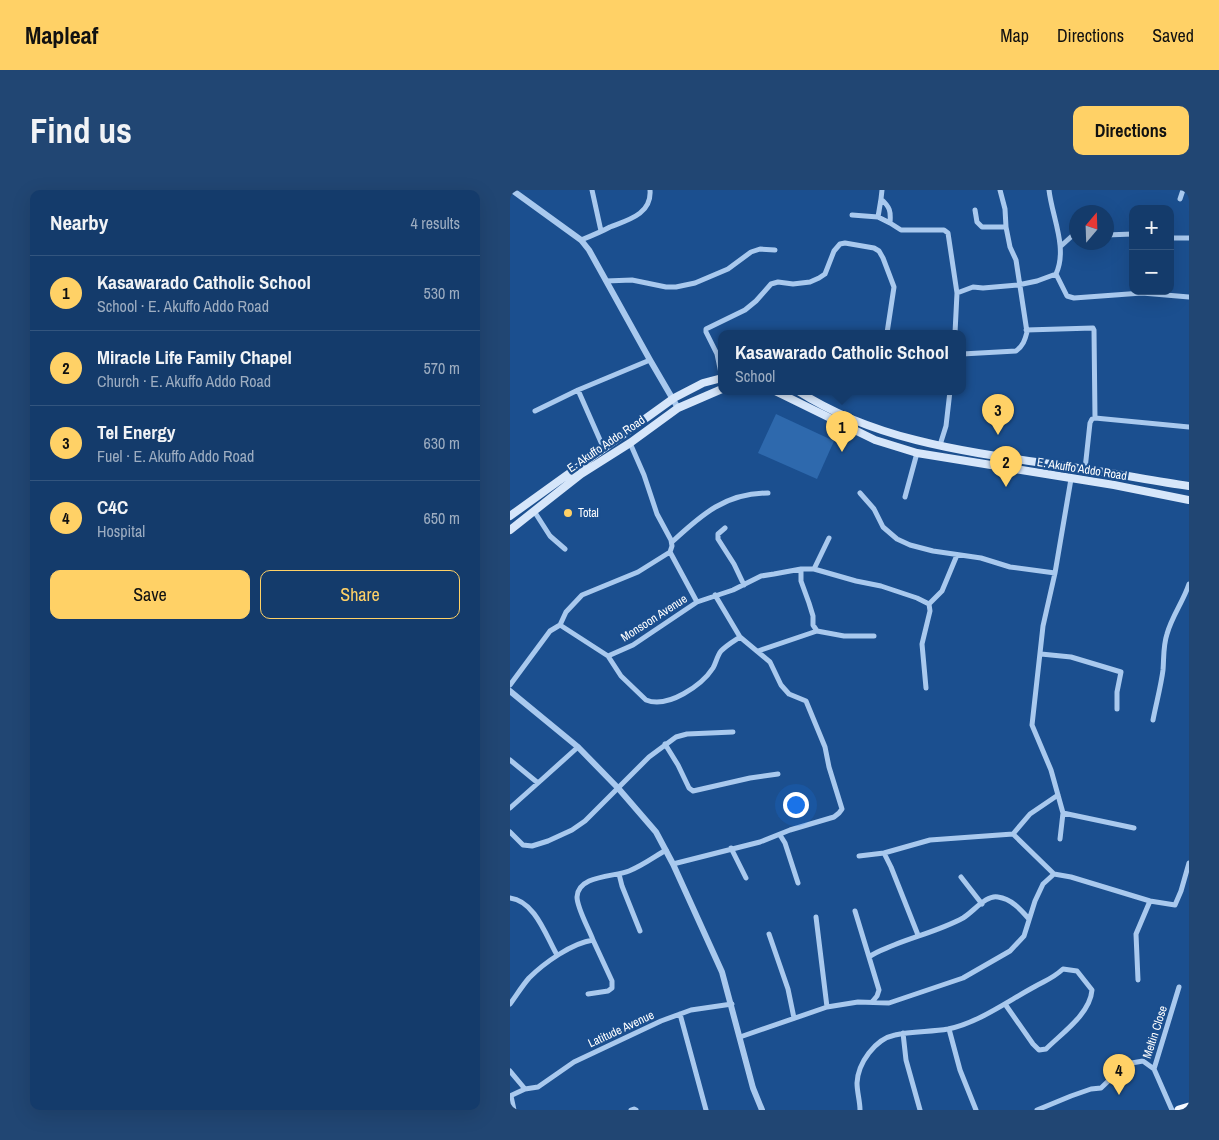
<!DOCTYPE html>
<html lang="en">
<head>
<meta charset="utf-8">
<style>
  :root { --surface:#143b6b; --page:#214673; --text:#f1f3f6; --muted:#9dadc1; --line:#33557e; --accent:#ffd166 }
  body { margin:0; font-family:"Archivo Narrow",sans-serif; background:var(--page); color:var(--text) }
  .controls { position:absolute; right:15px; top:15px; display:grid; overflow:hidden; border-radius:10px; box-shadow:0 5px 20px #0002 }
  .controls button { width:45px; height:45px; display:grid; place-items:center; padding:0; border:0; border-bottom:1px solid var(--line); background:var(--surface); color:var(--text); font:25px sans-serif }
  .compass { position:absolute; left:559px; top:15px; width:45px; height:45px; border-radius:50%; background:var(--surface); box-shadow:0 5px 20px #0002; rotate:19deg }
  .you { position:absolute; left:285px; top:614px; width:18px; height:18px; margin:-12px; border:4px solid #fff; border-radius:50%; background:#1a73e8; box-shadow:0 0 0 8px #1a73e833 }
  .badge { display:grid; place-items:center; width:32px; height:32px; border-radius:50%; background:var(--accent); color:#111; font-size:16px; font-weight:700 }
  .pin { position:absolute; translate:-50% -41px; filter:drop-shadow(0 1px 2px #0008) }
  .pin::after { content:''; position:absolute; top:26px; width:18px; height:15px; background:inherit; clip-path:polygon(0 0,100% 0,50% 100%) }
  .popup { position:absolute; left:208px; top:140px; width:248px; height:65px; box-sizing:border-box; display:grid; place-content:center; border-radius:10px; background:var(--surface); filter:drop-shadow(0 1px 4px #0005); font-size:16px; white-space:nowrap; color:var(--muted) }
  .popup b { font-size:19px; color:var(--text) }
  .popup::after { content:''; position:absolute; left:50%; top:100%; margin-left:-10px; border:10px solid transparent; border-top-color:var(--surface) }
  .list { margin:0; padding:0; list-style:none }
  h2 { display:flex; justify-content:space-between; align-items:center; height:65px; margin:0; padding:0 20px; font-size:21px }
  h2 small { font-size:16px; font-weight:400; color:var(--muted) }
  .list li { display:grid; grid-template-columns:32px 1fr auto; gap:15px; align-items:center; box-sizing:border-box; height:75px; padding:0 20px; border-top:1px solid var(--line) }
  .list b { display:block; font-size:19px; white-space:nowrap }
  .list p { margin:0; font-size:16px; white-space:nowrap; color:var(--muted) }
  .list em { font-size:16px; font-style:normal; color:var(--muted) }
  .actions { display:flex; gap:10px; padding:15px 20px }
  .actions a { flex:1; padding:11px 0; border:1px solid var(--accent); border-radius:10px; text-align:center; font-size:18px; color:var(--accent) }
  .actions .main { background:var(--accent); color:#111 }
  .map { position:relative; flex:none; width:679px; height:920px; overflow:hidden; border-radius:10px }
  header { display:flex; align-items:center; gap:30px; box-sizing:border-box; height:70px; padding:0 25px; background:var(--accent); color:#111 }
  header strong { font-size:24px }
  nav { display:flex; gap:28px; margin-inline-start:auto; font-size:18px }
  .intro { display:flex; align-items:center; justify-content:space-between; box-sizing:border-box; height:120px; padding:0 30px }
  h1 { margin:0; font-size:35px }
  .button { padding:12px 22px; border-radius:10px; background:var(--accent); color:#111; font-size:18px; font-weight:700 }
  main { display:flex; gap:30px; padding:0 30px }
  aside { flex:1; background:var(--surface); border-radius:10px; box-shadow:0 5px 20px #0002 }
  .map>svg:first-child { display:block }
  .green { fill:#2e69ad }
  .lines { fill:none; stroke-linecap:round; stroke-linejoin:round }
  .minor { stroke:#a9c9ee; stroke-width:5 }
  .tertiary { stroke:#a9c9ee; stroke-width:6 }
  .secondary { stroke:#d6e6fa; stroke-width:8 }
  .trunk { stroke:#f8faff; stroke-width:9 }
  .poi-dot { fill:#ffd166; stroke:#1b4f8f; stroke-width:2 }
  .labels { text-anchor:middle; stroke-width:4.5; stroke-linejoin:round; paint-order:stroke }
  .street-label { font-size:12px; fill:#fff; stroke:#1b4f8f }
  .poi-label { font-size:12px; fill:#fff; stroke:#1b4f8f; text-anchor:start }
</style>
</head>
<body>
<header>
<strong>Mapleaf</strong>
<nav><a>Map</a><a>Directions</a><a>Saved</a></nav>
</header>
<div class="intro"><h1>Find us</h1><a class="button">Directions</a></div>
<main>
<aside>
<h2>Nearby<small>4 results</small></h2>
<ul class="list">
<li><span class="badge">1</span><div><b>Kasawarado Catholic School</b><p>School · E. Akuffo Addo Road</p></div><em>530 m</em></li>
<li><span class="badge">2</span><div><b>Miracle Life Family Chapel</b><p>Church · E. Akuffo Addo Road</p></div><em>570 m</em></li>
<li><span class="badge">3</span><div><b>Tel Energy</b><p>Fuel · E. Akuffo Addo Road</p></div><em>630 m</em></li>
<li><span class="badge">4</span><div><b>C4C</b><p>Hospital</p></div><em>650 m</em></li>
</ul>
<div class="actions"><a class="main">Save</a><a>Share</a></div>
</aside>
<div class="map">
<svg width="679" height="920" viewBox="0 0 679 920">
  <rect width="100%" height="100%" fill="#1b4f8f"/>
  <path class="green" d="M266,224l58,27 -17,38 -59,-26z"/>
  <g class="lines">
    <path class="minor" d="M82,0l9,41
      M372,0l-1,9c9,8 10,12 9,24l11,7h43l4,3 9,60 -2,40
      M490,0l5,19 1,18
      M670,9l3,-9
      M342,25l26,2 12,6
      M368,27l3,-18
      M596,45l27,-1
      M660,48h19
      M71,50c10,-4 20,-8 29,-13 18,-7 42,-13 40,-37
      M551,56l11,-10 4,1
      M546,84l11,22 7,2 68,-5 47,4
      M96,91l26,-1 34,7h10l19,-4 33,-14 23,-17 9,-3 15,1
      M447,103l16,-6 10,1 35,-3 19,-4 19,-7c12,-26 -4,-57 -7,-84
      M516,140l67,-2 1,2 1,88
      M452,164l54,-3c7,-5 9,-11 11,-19l-11,-72 -6,-13 -4,-20h-24l-5,-5 -2,-12
      M212,188l-5,-24 -11,-22v-3l39,-19 11,-9 15,-17 7,-2 15,2 17,-2 9,-4 6,-4 9,-23 6,-7 5,-1 29,5 5,3 4,7 11,29 -7,46
      M68,200l26,59
      M25,221l43,-21 72,-30
      M120,253l14,32 13,39 14,26 1,6 -2,6
      M430,255l6,-19 4,-35
      M575,279l5,-46 2,-4 3,-1 94,9
      M561,289l-16,94 -12,53 -11,99 19,45 12,43 71,15
      M350,303l14,16 9,18 14,12 13,6 23,6 48,7 29,9 45,6
      M395,307l12,-44
      M24,321l16,25 15,13
      M215,338l-7,6v5l16,25 10,21
      M162,352c30,-28 54,-49 96,-49
      M160,362l27,50
      M291,379v12l8,22 4,13v9l4,6
      M304,379l15,-31
      M419,414l13,-13 15,-36
      M50,435l48,31
      M248,461l59,-20 27,5h30
      M531,464l30,3 50,15 -4,20v17
      M98,466l25,-11 64,-43 36,-12 28,-14 13,-2 27,-5h13l42,12 25,5 36,12 12,6 1,7 -8,33 4,44
      M98,466l13,20 25,24c22,9 56,-15 67,-32 3,-5 4,-12 8,-17 6,-6 13,-10 19,-14
      M0,495l40,-54 10,-6 6,-13 16,-17 56,-23 32,-20
      M643,530c3,-16 8,-34 10,-50 1,-12 0,-24 4,-36 5,-18 16,-32 22,-50
      M155,554l13,21 11,23 4,3 57,-13 28,-4
      M0,570l28,23 40,-36
      M548,605l-28,19 -17,20 41,40 17,3 79,24 25,4 6,-14 8,-28
      M0,618l28,-25
      M0,642l13,13 9,1 16,-5 24,-11 13,-9 64,-64 27,-20 11,-3 46,-2
      M270,645l5,8 13,40
      M550,649l3,-26
      M221,658l15,30
      M374,663l7,14 27,68
      M349,666l25,-3 46,-13 83,-6
      M163,674l87,-22 30,-12 44,-13 5,-4 3,-4 -13,-42 -4,-20 -19,-46 -17,-7 -8,-9 -11,-23 -30,-25 -25,-42
      M109,684l3,12 18,45
      M451,687l21,27
      M0,708c25,3 36,38 47,57
      M345,721l14,46
      M306,727l11,90
      M259,744l19,55 6,29
      M628,790l-2,-46 14,-33
      M78,804l20,-3 4,-3v-7l-19,-41
      M362,812l5,-6 2,-6 -10,-33c8,-6 16,-8 25,-12 22,-9 47,-15 69,-27 10,-6 24,-24 35,-21 14,2 23,13 31,22
      M0,814c6,-8 12,-18 19,-26 15,-15 43,-35 64,-38 -4,-11 -16,-32 -16,-43 1,-22 37,-20 52,-26 13,-5 25,-14 37,-21
      M170,824l26,96
      M439,839l11,41 16,40
      M393,843l3,27 14,50
      M230,847l87,-30 31,-5 31,1 74,-25 47,-27 14,-15 11,-35 8,-17 11,-10
      M0,881l15,18
      M0,906l15,-7 13,-2 36,-25 87,-41 30,-11 41,-6
      M1,906l3,14
      M121,920l3,-1 2,1
      M350,920c0,-9 -3,-18 -3,-27 1,-20 18,-44 38,-48 17,-4 36,-3 53,-6 30,-6 60,-28 86,-42 12,-7 18,-8 29,-18l14,2 15,19c-2,24 -30,43 -46,59l-7,1 -6,-6 -28,-40
      M527,920l34,-14 20,-7 10,-1 25,-24 17,-3 11,8
      M662,920l-18,-41 25,-82"/>
    <path class="tertiary" d="M2,0l69,50 8,10 61,110 28,48
      M0,501l68,56 40,41 38,44 17,32 49,108 31,116 9,22"/>
    <path class="secondary" d="M265,201l100,49 42,13 197,32 75,15
      M288,201c85,55 189,63 286,78 35,5 70,12 105,17
      M0,326l164,-118 29,-15 19,-5
      M0,340l71,-56 49,-31 48,-35 44,-19"/>
    <path class="trunk" d="M669,920l10,-3"/>
  </g>
  <circle class="poi-dot" cx="58" cy="323" r="5"/>
  <g class="labels">
    <g class="street-label">
      <text transform="translate(96 254) rotate(-34)" y="4">E. Akuffo Addo Road</text>
      <text transform="translate(572 279) rotate(9)" y="4">E. Akuffo Addo Road</text>
      <text transform="translate(144 428) rotate(-33)" y="4">Monsoon Avenue</text>
      <text transform="translate(111 839) rotate(-25)" y="4">Latitude Avenue</text>
      <text transform="translate(645 842) rotate(-72)" y="4">Meltin Close</text>
    </g>
    <g class="poi-label">
      <text x="68" y="327">Total</text>
    </g>
  </g>
</svg>
<div class="controls">
<button>+</button>
<button>−</button>
</div>
<svg class="compass" viewBox="-18 -18 36 36"><path d="M0-13l5 13h-10z" fill="#e53935"/><path d="M0 13l5-13h-10z" fill="#9dadc1"/></svg>
<div class="you"></div>
<div class="pin badge" style="left:332px;top:262px">1</div>
<div class="popup"><b>Kasawarado Catholic School</b>School</div>
<div class="pin badge" style="left:496px;top:297px">2</div>
<div class="pin badge" style="left:488px;top:245px">3</div>
<div class="pin badge" style="left:609px;top:905px">4</div>
</div>
</main>
</body>
</html>
